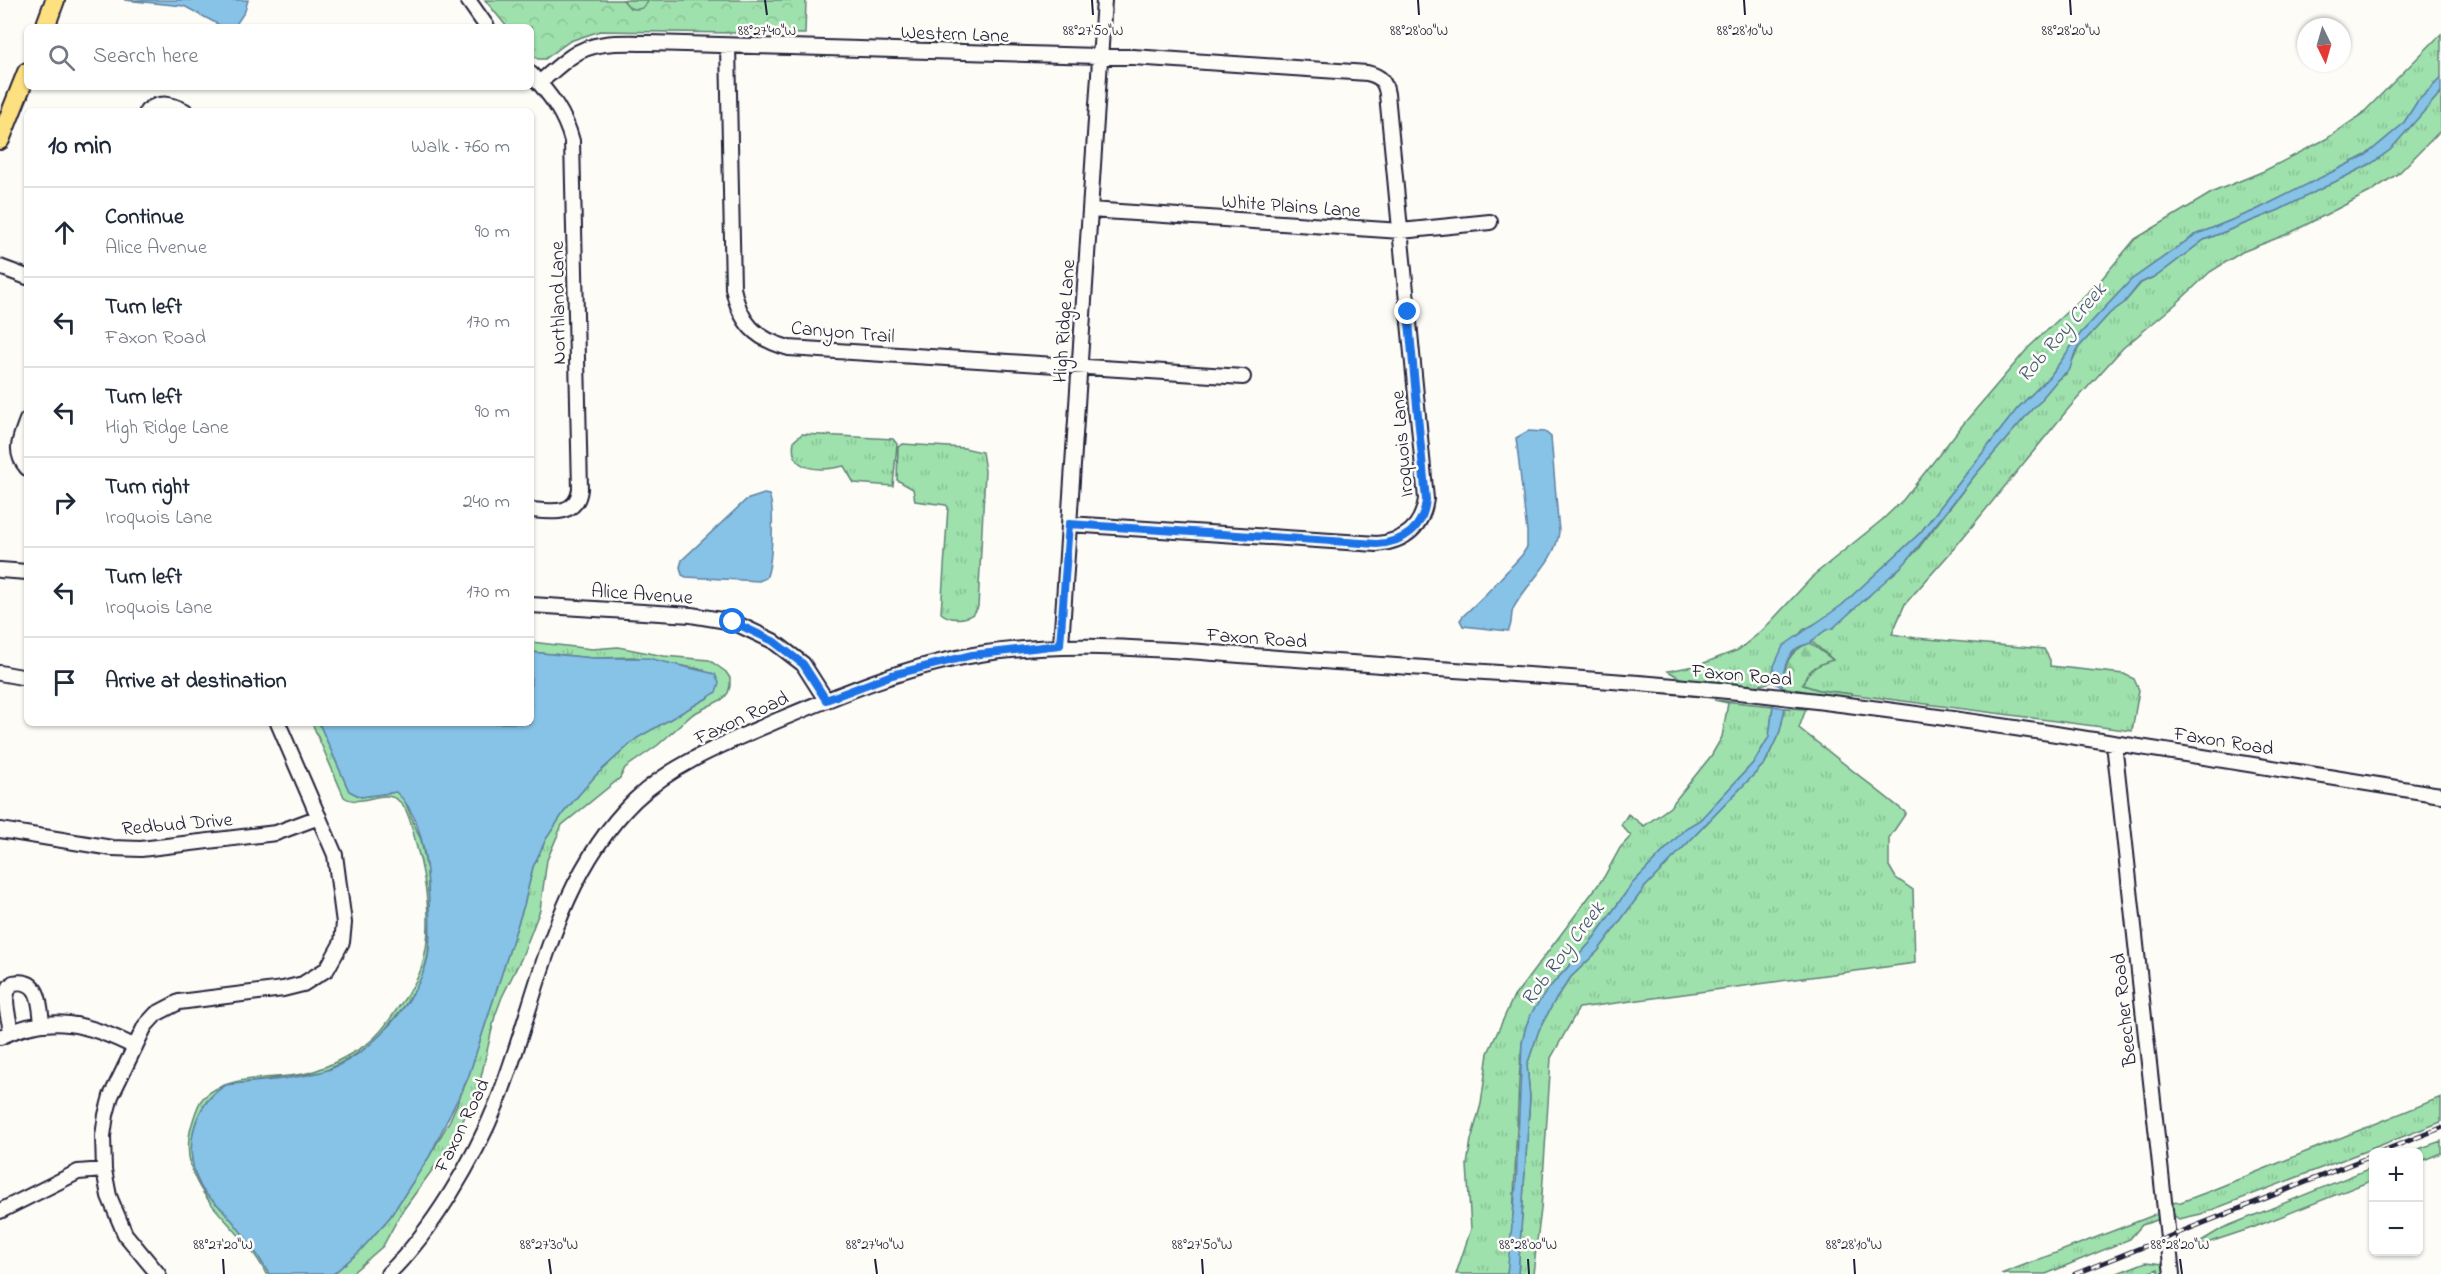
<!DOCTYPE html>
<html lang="en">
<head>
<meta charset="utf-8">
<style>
  :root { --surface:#fff; --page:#f6f6f7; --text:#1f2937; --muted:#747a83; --line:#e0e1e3 }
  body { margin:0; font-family:"Indie Flower",sans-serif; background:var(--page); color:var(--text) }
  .controls { position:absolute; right:18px; bottom:18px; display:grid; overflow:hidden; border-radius:9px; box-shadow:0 2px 4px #0004 }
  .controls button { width:54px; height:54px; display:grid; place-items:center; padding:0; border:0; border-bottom:2px solid var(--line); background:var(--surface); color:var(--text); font:30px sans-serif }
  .compass { position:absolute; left:2297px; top:18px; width:54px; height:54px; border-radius:50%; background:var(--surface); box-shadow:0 2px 4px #0004; rotate:175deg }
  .stop { position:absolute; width:18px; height:18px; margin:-14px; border:4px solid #1a73e8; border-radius:50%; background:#fff }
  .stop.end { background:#1a73e8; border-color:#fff; box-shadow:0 2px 6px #0008 }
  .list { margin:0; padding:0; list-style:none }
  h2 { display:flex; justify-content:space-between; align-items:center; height:78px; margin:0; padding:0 24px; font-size:26px }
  h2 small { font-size:20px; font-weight:400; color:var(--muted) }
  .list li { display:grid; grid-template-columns:39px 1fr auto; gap:18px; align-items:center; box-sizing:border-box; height:90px; padding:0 24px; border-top:2px solid var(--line) }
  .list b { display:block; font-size:22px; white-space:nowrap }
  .list p { margin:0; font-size:20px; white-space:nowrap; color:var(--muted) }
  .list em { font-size:20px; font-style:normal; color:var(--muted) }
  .icon { flex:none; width:33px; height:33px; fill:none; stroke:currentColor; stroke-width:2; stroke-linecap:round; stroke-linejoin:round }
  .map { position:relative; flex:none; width:2441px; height:1274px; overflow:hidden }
  .search { position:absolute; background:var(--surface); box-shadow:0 2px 4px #0004; left:24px; top:24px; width:510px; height:66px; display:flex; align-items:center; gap:15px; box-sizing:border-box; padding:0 21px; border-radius:9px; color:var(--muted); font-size:22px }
  .panel { position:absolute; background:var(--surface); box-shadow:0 2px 4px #0004; left:24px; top:108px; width:510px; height:618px; border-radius:9px }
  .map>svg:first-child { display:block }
  .grass { fill:url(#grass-tufts); stroke:#608274; stroke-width:1.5 }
  .forest { fill:url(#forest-firs); stroke:#608274; stroke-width:1.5 }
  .park { fill:url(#park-crowns); stroke:#608274; stroke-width:1.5 }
  .pitch { fill:#9ee1ac; stroke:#608274; stroke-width:1.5 }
  .water { fill:#87c2e7; stroke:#5f82a2; stroke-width:1.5 }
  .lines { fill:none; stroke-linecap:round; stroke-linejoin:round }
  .minor-casing { stroke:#22223b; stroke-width:18 }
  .major-casing { stroke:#22223b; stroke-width:22 }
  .minor { stroke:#fdfcf7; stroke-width:14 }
  .major { stroke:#fde080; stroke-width:18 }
  .rail-casing { stroke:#22223b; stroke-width:5 }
  .rail { stroke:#fdfcf7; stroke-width:3; stroke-dasharray:9; stroke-linecap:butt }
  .route { stroke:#1a73e8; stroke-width:8 }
  .ticks { fill:none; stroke:#22223b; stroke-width:2 }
  .labels { text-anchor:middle; stroke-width:5; stroke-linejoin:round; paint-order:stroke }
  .street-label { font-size:20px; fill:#22223b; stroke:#fdfcf7 }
  .water-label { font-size:21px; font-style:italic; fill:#455a77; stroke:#fdfcf7 }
  .ticks-label { font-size:15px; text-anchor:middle; fill:#22223b; stroke:#fdfcf7; stroke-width:5; stroke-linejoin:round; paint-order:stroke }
</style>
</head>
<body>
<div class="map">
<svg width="2441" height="1274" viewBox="0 0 2441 1274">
  <defs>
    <pattern id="grass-tufts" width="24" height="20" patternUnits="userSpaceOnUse" patternTransform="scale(1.5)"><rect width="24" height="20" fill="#9ee1ac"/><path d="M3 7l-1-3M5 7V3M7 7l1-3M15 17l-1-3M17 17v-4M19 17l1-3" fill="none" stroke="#88c195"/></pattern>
    <pattern id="forest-firs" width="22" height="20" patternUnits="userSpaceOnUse" patternTransform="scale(1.5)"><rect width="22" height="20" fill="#9ee1ac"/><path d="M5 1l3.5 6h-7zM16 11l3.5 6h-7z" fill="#88c195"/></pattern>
    <pattern id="park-crowns" width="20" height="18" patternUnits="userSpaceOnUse" patternTransform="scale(1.5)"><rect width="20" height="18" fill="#9ee1ac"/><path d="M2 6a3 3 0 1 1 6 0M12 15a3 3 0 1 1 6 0" fill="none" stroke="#88c195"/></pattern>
  </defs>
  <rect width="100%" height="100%" fill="#fdfcf7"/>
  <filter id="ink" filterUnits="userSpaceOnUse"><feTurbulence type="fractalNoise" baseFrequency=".0167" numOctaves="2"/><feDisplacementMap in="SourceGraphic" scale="12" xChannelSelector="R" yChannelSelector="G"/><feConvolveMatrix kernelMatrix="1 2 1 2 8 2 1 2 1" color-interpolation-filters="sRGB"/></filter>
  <g filter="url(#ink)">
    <path class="grass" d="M2441,34v44l-24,24 -14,22 -37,31 -112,56 -59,24 -64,45 -50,53 -30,42 -34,34 -97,124 -78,72 -16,13 -23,12 -29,36 -2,16 -23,6 -64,-7 -17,-10 31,-6 39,-15 25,-20 52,-56 67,-54 21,-20 62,-78 64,-75 71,-66 35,-42 78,-47 51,-21 62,-32 36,-25z
      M2441,92v38l-42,43 -29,19 -80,41 -48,19 -32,20 -33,31 -54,45 -54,60 -118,144 -46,52 -13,30 24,4 128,11 6,11v6l74,8 10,5 5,11 -7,41 -313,-41 -16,-5c3,-15 15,-21 29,-26l-21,-18 58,-45 6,-8 21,-16 21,-22 59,-76 57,-66 9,-8 1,-3 15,-18 8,-5 13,-27 31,-34 14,-10 17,-20 17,-8 46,-35 75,-30 93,-47 18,-13z
      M802,434l91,5 4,5 -4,42 -39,-3 -10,-17c-22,5 -56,7 -50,-25z
      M903,444l61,4 18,4 3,19 -7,136c-5,13 -26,15 -37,6l7,-106 -2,-2 -31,-4 -2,-12 -16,-9 1,-33z
      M531,642l61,7 26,-2 46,9 45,4 17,12 4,6v8l-2,7 -5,6 -30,15 -35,31 -33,23 -5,10 -58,47 -15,35 -7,50 -19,49 -19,38 -7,19 -16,70 -25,54 -53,73 -18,33 -32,28h-18l26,-22 31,-35 39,-60 21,-37 18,-42 56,-173 9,-38 13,-28 18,-27 32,-37 41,-37 72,-41 -5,-27 -70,-13 -41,1 -62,-6z
      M1714,700l59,6 -4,31 -15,25 -54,58 -14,8 -54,56 -42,59 -42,46 -22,37 -4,17 -3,38 -7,161 -5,32h-51l15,-45 -4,-64 4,-25 10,-36 7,-51 25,-55 91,-121 16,-29 11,-12 -10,-11 7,-11 16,12 26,-19 41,-51 11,-19 6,-34z
      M1785,708l21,1 -7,19 107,85 -17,25v28l7,12 17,12 2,73 -336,45 -28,50 -10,151 -8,65h-15l12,-176 -3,-33 12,-35 15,-28 17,-25 27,-26 47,-64 120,-124 15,-32z
      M312,723h7l30,68 12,6 35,-5 8,7 17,41 6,30 3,49 -2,36 -7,26 -16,24 -32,39 -27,16 -23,12 -97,13c-34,20 -44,67 -25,102 5,9 15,16 22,23 18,20 33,41 46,64h-3c-24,-52 -92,-80 -75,-147 3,-9 6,-23 12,-29 24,-24 69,-18 100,-24 20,-4 41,-16 58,-26 15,-9 24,-22 34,-36 9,-13 21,-27 26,-43 13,-38 6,-87 -5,-125 -3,-12 -7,-34 -16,-42 -17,-16 -38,7 -56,-5z
      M2441,1097v25l-240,92 -22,5 -6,-4 -3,-12 11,-1 24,-9z
      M2441,1141v12l-22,9 -1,-10h-8z
      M2373,1167v13l-121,48 -66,22 37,-22z
      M2157,1214l2,3 -2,3 -15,5 -12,14 -84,35h-45z
      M2146,1262l17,2 1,10h-5l-1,-5 -14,5h-29z"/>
    <path class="forest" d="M1810,643l23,17c-15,4 -27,10 -30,25l16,5 33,4 -1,4 -37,-5 -32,-6c2,-22 7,-37 28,-44z"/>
    <path class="park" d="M485,0h321l-1,34 -205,-3 -30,10 -25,18h-7l-7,-5v-27h-24z"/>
    <path class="pitch" d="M623,0h26c-4,8 -10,11 -19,8z"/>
    <path class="water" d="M124,0h124l-3,11 -10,15 -12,1 -39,-21z
      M2441,78v14l-51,58 -18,13 -93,47 -75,30 -46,35 -18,8 -16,20 -14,10 -31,34 -5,8 -4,14 -12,10 -15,18 -1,3 -9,8 -57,66 -71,89 -72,65c-11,2 -14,8 -23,15 -3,2 -9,2 -13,5 -12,10 -14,24 -15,39l-10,-5 2,-16 9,-20 59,-41 78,-72 97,-124 34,-34 30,-42 50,-53 64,-45 59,-24 112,-56 37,-31 14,-22z
      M1528,431l17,1 6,5 8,95c-3,30 -33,51 -46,77 -3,8 0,15 -5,22l-45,-5 -3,-6 3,-4 22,-21 37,-40 5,-8v-15l-11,-94z
      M764,494l5,1c6,12 3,72 -3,83l-7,3 -73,-4 -4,-2 -2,-8 2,-7 64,-60z
      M531,652l62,6h55l67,16 4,9 -3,9 -7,5 -72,41 -41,37 -32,37 -18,27 -13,28 -9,38 -56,173 -39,79 -39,60 -31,35 -26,22h-64c-13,-23 -28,-44 -46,-64 -7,-7 -17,-14 -22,-23 -19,-35 -9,-82 25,-102 31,-4 65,-5 95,-13 46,-12 97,-70 107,-115 4,-24 1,-50 0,-73 -2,-30 -9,-72 -32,-92l-35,5 -12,-6 -30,-68h212z
      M1773,706l12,2 -5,23 -15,32 -120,124 -47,64 -27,26 -17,25 -15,28 -12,35 3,32 -12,177h-11l9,-88 6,-143 4,-17 6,-14 16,-23 42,-46 42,-59 54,-56 14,-8 54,-58 15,-25z"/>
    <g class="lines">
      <g class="minor-casing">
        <path id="minor" d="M468,0l19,27
          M728,46l5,242c7,35 22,51 56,60l454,29
          M531,74c19,20 34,40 41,67l8,348c-3,27 -28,23 -49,21
          M539,83c11,-9 21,-19 33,-27 22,-16 52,-13 78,-13l483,14 234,16c13,3 18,8 20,21l39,405c-4,29 -21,42 -49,45l-308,-20
          M147,111c13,-10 25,-7 38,0
          M1090,210l311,21 89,-9
          M0,267l27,10
          M27,420c-7,19 -14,32 0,48
          M0,570l27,2
          M531,605l160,10 42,7 40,19 30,23 23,36
          M1061,645l43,-645
          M0,673l27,5
          M2114,743l58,531
          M0,830l112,18 29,1 135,-16 43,-16
          M11,1031c-2,-14 -11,-37 2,-48 27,-5 27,20 29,41
          M0,1037c50,-24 88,-14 135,10
          M0,1211l78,-39 26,-2
          M158,1274l-33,-40 -16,-38 -5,-26 -1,-34 3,-21 5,-19 34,-70 11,-12 23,-12 104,-13 20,-5 24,-15 15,-27 2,-19 -9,-68 -57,-132
          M388,1274c44,-43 86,-114 109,-171 41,-103 55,-222 138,-303 40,-38 96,-59 146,-81 62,-26 126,-53 193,-64 76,-13 152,-8 228,-3 59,5 119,9 179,13 140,10 280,17 419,34 215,26 428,62 641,96"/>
      </g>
      <g class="major-casing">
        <path id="major" d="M45,27l10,-27
          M0,140l27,-68"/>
      </g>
      <use href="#minor" class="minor"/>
      <use href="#major" class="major"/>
      <g class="rail-casing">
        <path id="rail" d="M2380,1152l61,-24
          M2075,1274l299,-119"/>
      </g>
      <use href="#rail" class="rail"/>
    </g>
  </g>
  <g class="lines" filter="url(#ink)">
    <path class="route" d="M733,622l40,19 30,23 23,36 66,-25 80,-20 88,-10 9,-121 308,20c28,-2 46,-16 49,-44l-18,-188"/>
  </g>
  <path class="ticks" d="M765,0l2,15M1092,0l1,15M1418,0l1,15M1744,0l1,15M2070,0l1,15M223,1259l1,15M549,1259l2,15M875,1259l2,15M1202,1259l1,15M1528,1259l1,15M1854,1259l1,15M2180,1259l2,15"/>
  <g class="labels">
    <g class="street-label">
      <text transform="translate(955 33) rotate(2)" y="7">Western Lane</text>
      <text transform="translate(1291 205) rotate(4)" y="7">White Plains Lane</text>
      <text transform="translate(557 303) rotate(-91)" y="7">Northland Lane</text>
      <text transform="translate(1063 321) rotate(-86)" y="7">High Ridge Lane</text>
      <text transform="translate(843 331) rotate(5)" y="7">Canyon Trail</text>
      <text transform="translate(1401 444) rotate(-95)" y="7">Iroquois Lane</text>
      <text transform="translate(642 593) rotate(4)" y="7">Alice Avenue</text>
      <text transform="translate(1257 637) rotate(4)" y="7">Faxon Road</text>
      <text transform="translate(1742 674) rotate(5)" y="7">Faxon Road</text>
      <text transform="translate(741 717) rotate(-25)" y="7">Faxon Road</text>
      <text transform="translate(2224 740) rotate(9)" y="7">Faxon Road</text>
      <text transform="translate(177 823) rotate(-5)" y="7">Redbud Drive</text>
      <text transform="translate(2123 1010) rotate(-96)" y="7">Beecher Road</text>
      <text transform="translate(461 1125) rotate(-64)" y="7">Faxon Road</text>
    </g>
    <g class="water-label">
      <text transform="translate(2061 332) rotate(-49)" y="7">Rob Roy Creek</text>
      <text transform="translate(1562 953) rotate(-53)" y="7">Rob Roy Creek</text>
    </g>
  </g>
  <g class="ticks-label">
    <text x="767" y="35">88°27'40"W</text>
    <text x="1093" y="35">88°27'50"W</text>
    <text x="1419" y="35">88°28'00"W</text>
    <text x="1745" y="35">88°28'10"W</text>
    <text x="2071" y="35">88°28'20"W</text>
    <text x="223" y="1249">88°27'20"W</text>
    <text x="549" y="1249">88°27'30"W</text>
    <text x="875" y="1249">88°27'40"W</text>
    <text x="1202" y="1249">88°27'50"W</text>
    <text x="1528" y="1249">88°28'00"W</text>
    <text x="1854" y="1249">88°28'10"W</text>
    <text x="2180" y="1249">88°28'20"W</text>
  </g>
</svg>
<div class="controls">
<button>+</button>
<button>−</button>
</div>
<svg class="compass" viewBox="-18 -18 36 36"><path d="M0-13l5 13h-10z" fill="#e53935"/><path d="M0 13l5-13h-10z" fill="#747a83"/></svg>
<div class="stop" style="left:733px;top:622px"></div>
<div class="stop end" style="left:1408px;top:312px"></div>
<div class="search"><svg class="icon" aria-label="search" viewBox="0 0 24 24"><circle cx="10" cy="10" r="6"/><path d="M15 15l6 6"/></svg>Search here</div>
<section class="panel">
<h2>10 min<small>Walk · 760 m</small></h2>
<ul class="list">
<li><svg class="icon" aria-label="ahead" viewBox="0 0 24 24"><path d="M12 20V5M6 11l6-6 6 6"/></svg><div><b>Continue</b><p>Alice Avenue</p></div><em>90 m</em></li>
<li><svg class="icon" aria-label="left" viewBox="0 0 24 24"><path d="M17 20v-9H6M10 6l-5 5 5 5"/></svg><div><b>Turn left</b><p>Faxon Road</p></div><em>170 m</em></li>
<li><svg class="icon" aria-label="left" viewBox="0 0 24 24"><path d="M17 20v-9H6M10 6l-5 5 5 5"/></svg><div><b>Turn left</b><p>High Ridge Lane</p></div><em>90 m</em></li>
<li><svg class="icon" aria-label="right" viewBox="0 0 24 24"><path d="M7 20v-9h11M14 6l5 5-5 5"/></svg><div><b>Turn right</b><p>Iroquois Lane</p></div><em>240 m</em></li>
<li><svg class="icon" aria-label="left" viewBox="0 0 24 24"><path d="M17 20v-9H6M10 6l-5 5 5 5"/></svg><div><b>Turn left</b><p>Iroquois Lane</p></div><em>170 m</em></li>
<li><svg class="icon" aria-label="arrive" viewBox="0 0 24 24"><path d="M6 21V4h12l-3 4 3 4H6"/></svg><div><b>Arrive at destination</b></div></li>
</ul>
</section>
</div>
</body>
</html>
